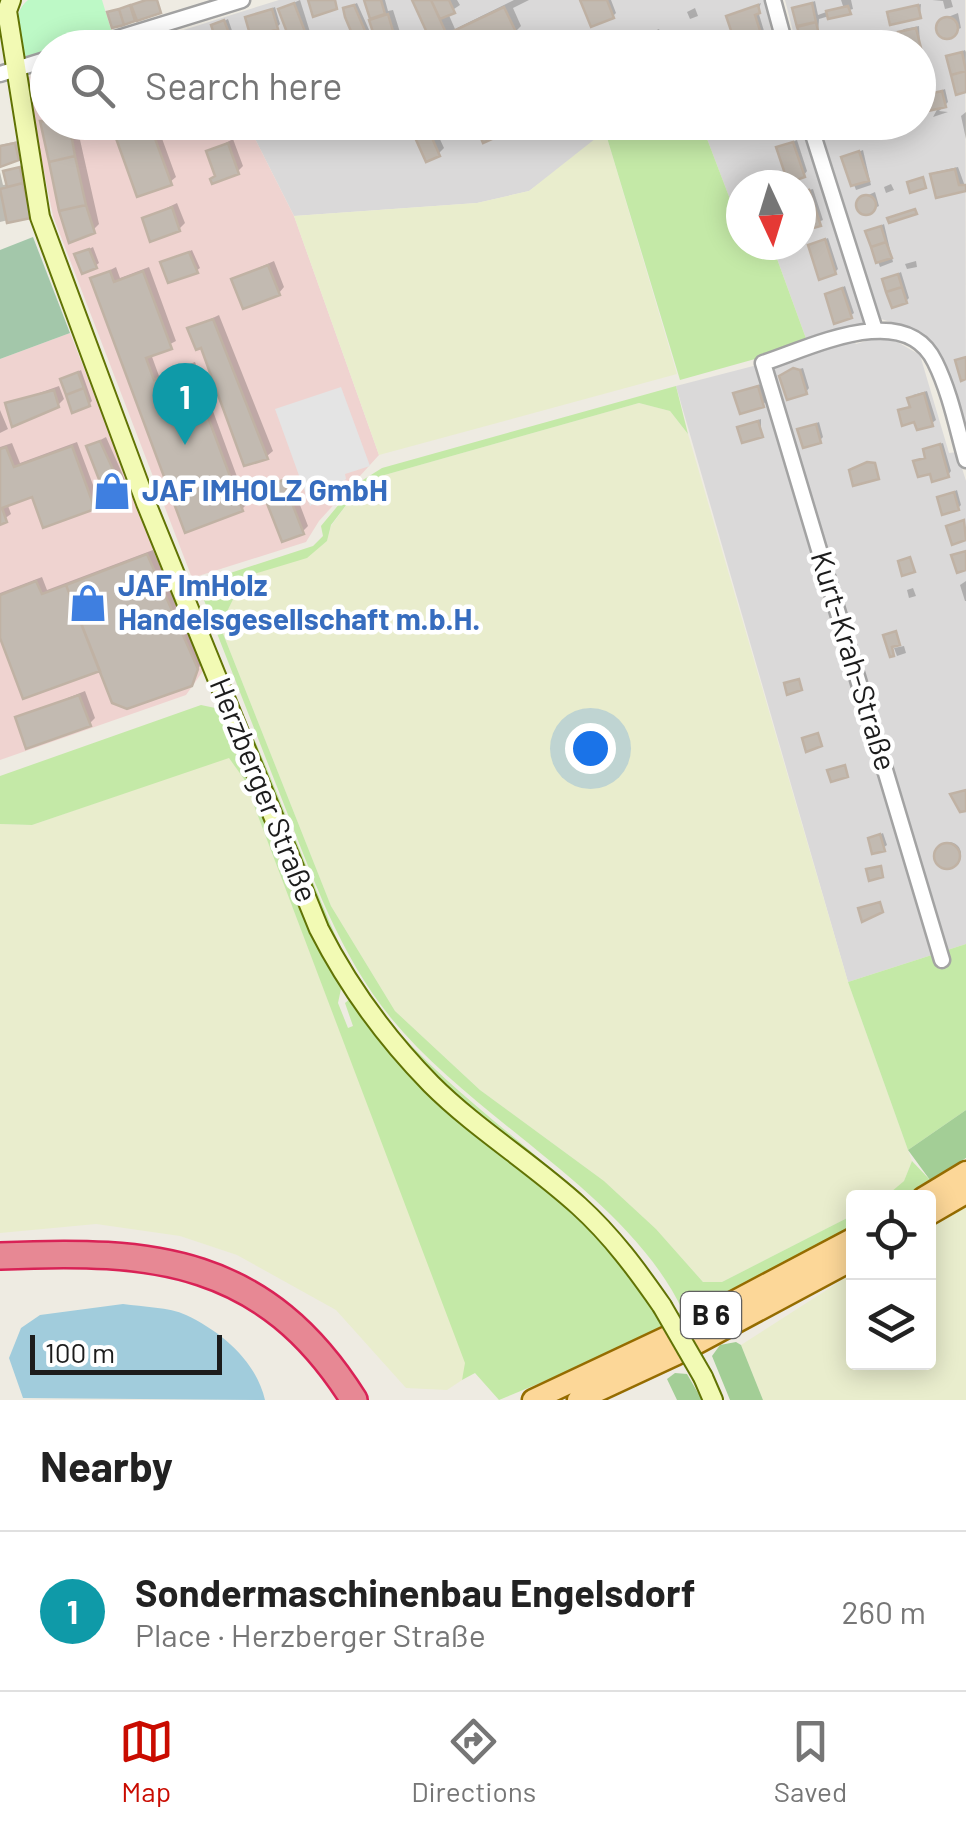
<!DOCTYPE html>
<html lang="en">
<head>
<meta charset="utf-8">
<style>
  :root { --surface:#fff; --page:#f2f2f2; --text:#222; --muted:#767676; --line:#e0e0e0; --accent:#c90b00 }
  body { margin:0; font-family:Barlow,sans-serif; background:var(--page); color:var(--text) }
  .controls { position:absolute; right:30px; bottom:30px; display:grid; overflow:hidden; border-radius:10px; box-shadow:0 5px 25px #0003 }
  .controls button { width:90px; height:90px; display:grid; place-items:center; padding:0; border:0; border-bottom:2px solid var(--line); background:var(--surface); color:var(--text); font:50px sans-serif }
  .compass { position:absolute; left:726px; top:170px; width:90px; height:90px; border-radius:50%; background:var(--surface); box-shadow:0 5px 25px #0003; rotate:176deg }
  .scale { position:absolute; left:30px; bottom:25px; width:192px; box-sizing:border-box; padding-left:10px; border:5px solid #1c1c1c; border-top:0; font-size:28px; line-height:35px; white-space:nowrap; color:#1c1c1c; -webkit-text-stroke:8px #fff; paint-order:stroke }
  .you { position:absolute; left:590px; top:748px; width:35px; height:35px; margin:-25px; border:8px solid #fff; border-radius:50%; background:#1a73e8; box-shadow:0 0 0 15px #1a73e833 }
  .badge { display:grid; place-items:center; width:65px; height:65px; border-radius:50%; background:var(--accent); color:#fff; font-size:32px; font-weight:700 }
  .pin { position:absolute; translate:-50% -82px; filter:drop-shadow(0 2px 5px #0008) }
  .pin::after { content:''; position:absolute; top:52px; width:35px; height:30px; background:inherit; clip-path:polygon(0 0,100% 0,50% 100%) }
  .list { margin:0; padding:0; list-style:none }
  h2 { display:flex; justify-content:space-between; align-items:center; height:130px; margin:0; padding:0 40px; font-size:42px }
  h2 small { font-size:32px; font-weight:400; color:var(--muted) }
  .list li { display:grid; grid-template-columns:65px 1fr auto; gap:30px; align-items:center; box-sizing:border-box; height:160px; padding:0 40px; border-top:2px solid var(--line) }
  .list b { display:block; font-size:38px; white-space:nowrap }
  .list p { margin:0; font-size:32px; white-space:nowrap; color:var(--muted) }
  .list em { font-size:32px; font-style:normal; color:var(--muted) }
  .icon { flex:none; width:55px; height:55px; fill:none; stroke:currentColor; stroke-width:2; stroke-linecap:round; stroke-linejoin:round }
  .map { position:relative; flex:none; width:966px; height:1400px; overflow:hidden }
  .search { position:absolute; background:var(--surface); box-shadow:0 5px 25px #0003; left:30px; right:30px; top:30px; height:110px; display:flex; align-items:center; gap:25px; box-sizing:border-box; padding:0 35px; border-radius:55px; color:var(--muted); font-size:38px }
  .sheet { height:290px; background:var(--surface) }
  nav { display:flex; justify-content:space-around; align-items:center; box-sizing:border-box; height:140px; border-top:2px solid var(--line); background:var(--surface); font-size:28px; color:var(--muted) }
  nav a { display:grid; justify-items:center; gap:5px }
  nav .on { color:var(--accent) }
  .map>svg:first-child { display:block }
  .residential { fill:#dad9d9 }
  .commercial { fill:#efd3d0 }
  .farmland { fill:#e9edcd }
  .grass { fill:#c4e9a7 }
  .forest { fill:#a3ce96 }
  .cemetery { fill:#a3c7aa }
  .park { fill:#bdf9c6 }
  .parking { fill:#e4e4e4 }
  .water { fill:#a1ccdc }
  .shadow { fill:#0003 }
  .building { fill:#c2bab1; stroke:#c0b2a4; stroke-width:2.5 }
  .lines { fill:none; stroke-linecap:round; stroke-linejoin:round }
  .street-casing { stroke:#a3a3a3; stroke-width:19 }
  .secondary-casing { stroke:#617304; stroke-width:22 }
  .primary-casing { stroke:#956c00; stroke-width:25 }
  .highway-casing { stroke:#d92256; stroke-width:30 }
  .street { stroke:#fff; stroke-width:14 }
  .secondary { stroke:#f2fab4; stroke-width:18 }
  .primary { stroke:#fcd798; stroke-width:20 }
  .highway { stroke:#e78894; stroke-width:25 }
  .secondary-bridge-casing { stroke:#617304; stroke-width:22; stroke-linecap:butt }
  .secondary-bridge { stroke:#f2fab4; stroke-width:18 }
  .labels { text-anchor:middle; stroke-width:9; stroke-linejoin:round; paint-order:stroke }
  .shield { fill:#fff; stroke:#606060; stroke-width:2.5 }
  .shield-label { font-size:28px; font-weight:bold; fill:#1c1c1c }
  .shop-label { font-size:30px; font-weight:bold; fill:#366cbe; stroke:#fff; text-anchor:start }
  .street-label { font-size:30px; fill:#1c1c1c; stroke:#fff }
</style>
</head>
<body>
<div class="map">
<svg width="966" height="1400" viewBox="0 0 966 1400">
  <rect width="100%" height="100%" fill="#eeebe2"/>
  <path class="residential" d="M279,0h485l11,47 -649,1z
    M785,0h180l1,424 -28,-74 -22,-20 -35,-11 -62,-196 99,-1v-74l-121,-1z
    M247,123h376l-94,68 -52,12 -183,13z
    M701,123h101l67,204 -61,17 -36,-99h29v-60h-60v20l-8,2z
    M873,339l21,1 26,15 29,98 8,-1 9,29v463l-118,38 -172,-596 177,-46 3,4z"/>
  <path class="commercial" d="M47,72l1,50 103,1 4,9 23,-9h69l47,93 85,239 -60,66 -13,21 -114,36 -139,-362 -28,-138z
    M70,333l133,338 -17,24 -186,65v-401z"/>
  <path class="farmland" d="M605,131l72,243 -298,81 -85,-239 183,-13 52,-12z
    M639,403l31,8 18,23 160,548 64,179 -8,20 -15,14 -35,3 -1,17 -131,67h-19l-47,-53 -52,-48 -124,-91 -85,-79 -64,-105 -111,-280 24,-49 63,-20 20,-16 4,-15 22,-30 21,-18z
    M229,757l15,22 222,584 -4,17 -15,10 -41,-2 -70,-78 -99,-55 -57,-19 -84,-12 -96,9v-409l32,1z
    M966,1205v195h-203l-22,-55 112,-72 1,89h74l1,-134z"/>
  <path class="grass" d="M623,123h78l32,84 8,-2v40h31l36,99 -128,36 -75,-249z
    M676,386l12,48 -18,-23 -31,-8 -265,75 -21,18 -22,29 -4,16 -20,17 -63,19 -24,49 111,280 64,105 85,79 124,91 52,48 47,53h19l131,-67v14l-202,108 -152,63 -24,-27 -13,7 3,-17 -221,-584 -15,-21 -197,67 -32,-1v-48l201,-71 19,4 122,275 -4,19 10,25 5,-2 -8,-23 5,-4 251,238 55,69 -3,4 7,13 23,-12c-56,-118 -208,-190 -292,-293 -52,-64 -78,-140 -108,-216 -28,-71 -55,-141 -83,-212l2,-7 10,-4 101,-33 10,-10 -2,-10 34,-41 27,-17z
    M241,715c12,8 88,217 112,256 60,97 152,153 233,229 30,28 55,59 79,93l-234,-220 -44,-49 -51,-76z
    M966,944v166l-58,40 -60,-168z
    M912,1161l18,19 -25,17 -21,1 20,-17z"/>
  <path class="forest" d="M966,1110v48l-36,22 -22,-30z
    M736,1342l5,3 22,55h-33l-18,-44 8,-11z
    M675,1373l12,1 15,26h-25l-10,-21z"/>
  <path class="cemetery" d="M33,237l37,96 -70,26v-109z"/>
  <path class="park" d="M28,0h74l10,33 -46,14 -18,1 -1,5 -21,7c-6,-22 -17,-44 2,-60z"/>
  <path class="parking" d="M341,387l29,79 -25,8 1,5 -36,27 -35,-97z"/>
  <path class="water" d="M123,1304c20,3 46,3 63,11 36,17 70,46 79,85l-242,-2 -14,-40 12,-30 19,-13z"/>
  <path class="shadow" d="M300,0l15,48h-45l22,-11 -12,-28z
    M367,0h18l3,11 5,-1 12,38h-44l-15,-40 11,-5 18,40 3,-1z
    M415,0h42l3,5 -12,8 7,16 59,-29h15l-16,8 8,18 -6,6 -33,16h-46z
    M583,0h28l5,13 -3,3z
    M841,0h10l2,9 -34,10 -1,14 -23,-24 20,-8 3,14 25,-9z
    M932,0h19l2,7 -8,2 -2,-8z
    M761,3l-3,8 9,30 -10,7h-17l-11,-32z
    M921,4l-1,11 -30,-2 3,-3z
    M275,7l5,17 -3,3 -30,-9z
    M695,8l3,8 -8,3 -3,-7z
    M958,13l3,15 -19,8 -4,-15z
    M228,19l10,29h-17l-7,-22z
    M919,26l1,20 -20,-14 4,-3z
    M659,29l2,5 -8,4 -3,-5z
    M583,31l9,17h-7l-11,-13z
    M184,35l4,13h-24l2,-8z
    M965,50l1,2v35l-17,-30z
    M945,89l3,13 -9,9 9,1 -15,5 6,-11 -12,-10z
    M966,112v27l-5,-23z
    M48,118v4h28l23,102 -6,6 -50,-108z
    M127,122h29l20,55 -6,5 -54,-52z
    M411,122h21l12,26 -6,6z
    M233,139l10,27 -6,6 -20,2 -8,-22z
    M797,140l10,31 -3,4 -25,-27z
    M18,141l3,14 -21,7v-17z
    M863,150l8,35 -15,5 -12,-32z
    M23,165l12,45 -6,5 -29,7v-50l3,13 6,-1 -3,-12z
    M958,167l8,22 -33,-14 3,-3z
    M891,184l3,6 -8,3 -2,-6z
    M813,189l10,31 -18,8 -4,-36z
    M875,192l4,14 -17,8 -5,-14z
    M177,203l8,20 -6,6 -35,-10z
    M884,224l9,38 -13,5 -12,-35z
    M828,238l10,31 -3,3 -24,-27z
    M93,247l6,16 -4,3 -18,-11z
    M192,250l8,18 -4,3 -33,-8z
    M274,261l10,26 -5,6 -45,-14z
    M916,261l1,6 -10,2 -2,-5z
    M116,267l4,11 29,-11 27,74 -25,13 8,22 36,-14 52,142 -5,5 -56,21 -93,-251z
    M901,272l8,26 -3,3 -21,-21z
    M845,286l9,27 -4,3 -22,-22z
    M219,315l54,136 -6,5 -77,-127z
    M803,368l6,20 -3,4 -20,-19z
    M81,370l11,31 -3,3 -26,-25z
    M761,384l5,17 -3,4 -27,-12z
    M59,386l5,13 -6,6 -50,-1z
    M927,391l9,29 -4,3 -32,-12 12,-6 1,-10z
    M0,410l8,19 -8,4z
    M761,419v15l-21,-6 3,-3z
    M819,422l4,15 -3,3 -20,-10z
    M106,437l24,54 -5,5 -36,-50z
    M77,442l22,59 -5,6 -61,-13 -26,9 4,11 -11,8v-75l12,-4 8,20z
    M943,443l8,28 -3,4 -32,-13 11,-6 2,-9z
    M289,476l19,50 -6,6 -38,-43z
    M957,490l4,15 -3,3 -18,-10z
    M153,550l49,112 -12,22 -89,-16 -101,-37v-38l42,-16 5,13z
    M966,581v20h-1l-5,-16z
    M913,588l3,8 -7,2 -2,-8z
    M904,646l2,7 -9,3 -3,-8z
    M85,691l10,27 -6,6 -71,-6z
    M883,833l4,12 -4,3 -13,-9z
    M937 854a12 12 0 1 1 24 0a12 12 0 1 1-24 0Z"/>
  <path class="building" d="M146,0h11l4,13 -24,8 -6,-16z
    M308,0h27l2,9 -24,8z
    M364,0h17l4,14 -15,5z
    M412,0h19l22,48h-19z
    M431,0h18l6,13 -15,6z
    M580,0h27l7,18 -23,9z
    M294,3l17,44v1h-18l-15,-39z
    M812,3l4,19 -19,5 -5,-19z
    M130,5l5,16 -11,4 -5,-16z
    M354,5l18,42 -2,1h-12l-13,-31 -2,-9z
    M758,5l2,8 -5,2 10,31 -28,2 -11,-32z
    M918,5l3,13 -31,7 -3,-13z
    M848,6l3,8 -23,5 -2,-8z
    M504,7l13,27 -29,14h-35l-6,-14z
    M119,9l5,16 -12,3 -5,-16z
    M272,9l6,20 -27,9 -6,-21z
    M388,14l10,34h-20l-9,-28z
    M936 28a11 11 0 1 1 22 0a11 11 0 1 1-22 0Z
    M224,20l8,21 -14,5 -7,-21z
    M816,22l3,13 -19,4 -3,-13z
    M916,28l5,20h-20l-3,-16z
    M181,36l3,12h-23l-1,-6z
    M962,52l4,19 -15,4 -5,-19z
    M966,71v21l-10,3 -5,-20z
    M942,91l4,16 -18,4 -4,-16z
    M40,121l29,1 6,34 -26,6z
    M133,122h16l23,63 -35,12 -24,-67z
    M408,122h17l15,34 -14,6z
    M474,122h13l7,16 -11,5z
    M487,122h19l4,9 -16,7z
    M768,122h20l2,8 -17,6z
    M830,122h17l3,10 -16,5z
    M793,142l12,35 -17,6 -12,-36z
    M15,143l4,17 -19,7v-21z
    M228,143l11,31 -27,10 -2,-5 5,-3 -9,-25z
    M859,151l10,30 -18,5 -10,-29z
    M75,156l11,49 -27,6 -10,-49z
    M20,167l3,16 -16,4 -4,-16z
    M955,169l4,16h7v6l-30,7 -6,-24z
    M923,177l3,11 -16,5 -3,-11z
    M23,183l8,35 -24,5 -7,-34z
    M809,190l12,36 -18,5 -2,-38z
    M856 205a10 10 0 1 1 20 0a10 10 0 1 1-20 0Z
    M86,205l9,28 -26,10 -10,-32z
    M172,207l8,24 -30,11 -8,-24z
    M915,209l2,5 -28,9 -2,-5z
    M881,226l5,16 -15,5 -6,-16z
    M825,239l11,35 -17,6 -11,-35z
    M886,242l6,16 -16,5 -5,-16z
    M89,249l8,19 -15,6 -8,-20z
    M189,252l9,21 -30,10 -8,-21z
    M268,265l12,30 -37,14 -12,-30z
    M110,271l4,11 29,-11 29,78 -26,9 8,22 35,-14 54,145 -58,22 -95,-255z
    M898,274l4,13 -16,5 -4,-13z
    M902,287l5,16 -15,5 -6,-16z
    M842,288l10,30 -18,6 -9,-30z
    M213,319l55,140 -24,7 -43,-118 -5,2 -9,-22z
    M966,357v22l-5,2 -6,-21z
    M793,368l7,2 7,24 -20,6 -8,-24z
    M78,372l6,16 -18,7 -6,-16z
    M758,386l6,21 -24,7 -7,-21z
    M84,388l6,18 -18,7 -6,-18z
    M54,390l5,17 -47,20 -7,-24z
    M924,393l9,33 -16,4 -3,-8 -12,4 -4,-16 12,-3 -3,-9z
    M758,421l5,16 -21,6 -5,-16z
    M816,424l5,19 -18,5 -6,-19z
    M100,441l26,57 -17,7 -23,-59z
    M940,444l9,33 -17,5 -2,-8 -12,3 -5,-16 12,-3 -2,-9z
    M72,446l23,63 -52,19 -11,-31 -30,11 5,14 -7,3v-76l6,-2 8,20z
    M867,462l8,1 4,16 -26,7 -4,-16z
    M283,480l21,54 -22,8 -21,-54z
    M954,492l5,18 -17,5 -5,-18z
    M964,520l2,20 -14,5 -6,-19z
    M966,551v19l-9,3 -6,-18z
    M147,554l51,115 -6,17 -65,23 -15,-6 -46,-118z
    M910,557l5,15 -13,4 -4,-15z
    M36,581l6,13 24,-9 34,86 -77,28 -23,-61v-43z
    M896,631l4,14 -8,2 2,9 -4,1 -7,-22z
    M799,679l3,11 -15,5 -3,-12z
    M79,695l12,31 -65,23 -11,-32z
    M818,733l4,13 -16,6 -4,-14z
    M845,765l3,12 -17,5 -4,-12z
    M966,790v21l-6,1 -10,-18z
    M880,834l5,17 -13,3 -4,-16z
    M934 856a13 13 0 1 1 26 0a13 13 0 1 1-26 0Z
    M881,866l2,11 -14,4 -3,-12z
    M880,902l3,10 -21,10 -4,-14z"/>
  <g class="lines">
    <g class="street-casing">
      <path id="street" d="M773,0l13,48
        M86,48l156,-48
        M0,74l48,-15
        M809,122l66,208
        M942,960l-179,-597c47,-15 142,-64 172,-1 15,30 22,66 31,98"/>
    </g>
    <g class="secondary-casing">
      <path id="secondary" d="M11,0l-4,11 33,206 106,286 173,426c29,57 67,109 112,155 45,45 101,79 148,122 33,30 58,64 83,100
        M703,1377l10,23"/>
    </g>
    <g class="primary-casing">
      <path id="primary" d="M923,1198l43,-26
        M928,1215l38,-22
        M533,1400l136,-64 185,-98
        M578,1400l97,-45 179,-96"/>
    </g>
    <g class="highway-casing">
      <path id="highway" d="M0,1256c153,-7 265,2 354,144"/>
    </g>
    <use href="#street" class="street"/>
    <use href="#secondary" class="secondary"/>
    <use href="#primary" class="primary"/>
    <use href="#highway" class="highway"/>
    <g class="secondary-bridge-casing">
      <path id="secondary-bridge" d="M662,1306l41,71"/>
    </g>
    <use href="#secondary-bridge" class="secondary-bridge"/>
  </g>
  <defs>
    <g id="shop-bare" transform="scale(3)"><path d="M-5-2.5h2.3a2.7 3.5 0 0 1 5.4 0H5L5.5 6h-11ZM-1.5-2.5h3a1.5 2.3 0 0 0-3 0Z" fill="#3f7fe0" stroke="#fff" stroke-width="2.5" paint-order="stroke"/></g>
  </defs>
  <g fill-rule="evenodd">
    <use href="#shop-bare" x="112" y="491"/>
    <use href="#shop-bare" x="88" y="603"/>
  </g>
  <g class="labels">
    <rect class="shield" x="681" y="1292" width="60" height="46" rx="8"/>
    <g class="shield-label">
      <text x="711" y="1325">B 6</text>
    </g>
    <g class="shop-label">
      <text x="142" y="501">JAF IMHOLZ GmbH</text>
      <text x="118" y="596">JAF ImHolz<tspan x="118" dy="34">Handelsgesellschaft m.b.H.</tspan></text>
    </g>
    <g class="street-label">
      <text transform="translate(853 661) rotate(73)" y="10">Kurt-Krah-Straße</text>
      <text transform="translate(263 790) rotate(68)" y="10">Herzberger Straße</text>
    </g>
  </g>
</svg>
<div class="controls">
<button><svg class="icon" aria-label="locate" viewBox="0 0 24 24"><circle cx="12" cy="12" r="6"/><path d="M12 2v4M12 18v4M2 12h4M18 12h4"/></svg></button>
<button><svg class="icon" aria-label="layers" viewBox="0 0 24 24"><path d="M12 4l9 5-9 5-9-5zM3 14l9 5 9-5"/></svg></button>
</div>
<svg class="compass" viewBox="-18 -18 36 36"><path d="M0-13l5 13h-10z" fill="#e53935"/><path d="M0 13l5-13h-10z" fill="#767676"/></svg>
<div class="scale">100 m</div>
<div class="you"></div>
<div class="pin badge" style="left:185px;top:445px;background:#0f9aa8">1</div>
<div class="search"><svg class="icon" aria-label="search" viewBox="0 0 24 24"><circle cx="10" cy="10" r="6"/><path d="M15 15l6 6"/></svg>Search here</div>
</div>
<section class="sheet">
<h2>Nearby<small></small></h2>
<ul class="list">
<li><span class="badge" style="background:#0f9aa8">1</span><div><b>Sondermaschinenbau Engelsdorf</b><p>Place · Herzberger Straße</p></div><em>260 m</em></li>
</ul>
</section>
<nav>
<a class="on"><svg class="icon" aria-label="map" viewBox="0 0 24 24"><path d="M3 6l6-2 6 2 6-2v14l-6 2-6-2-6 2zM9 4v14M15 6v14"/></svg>Map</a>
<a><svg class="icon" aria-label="directions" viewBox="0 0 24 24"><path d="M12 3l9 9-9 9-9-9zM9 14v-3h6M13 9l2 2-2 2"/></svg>Directions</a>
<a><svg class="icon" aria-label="saved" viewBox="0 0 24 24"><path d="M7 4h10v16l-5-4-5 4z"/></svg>Saved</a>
</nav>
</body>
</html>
